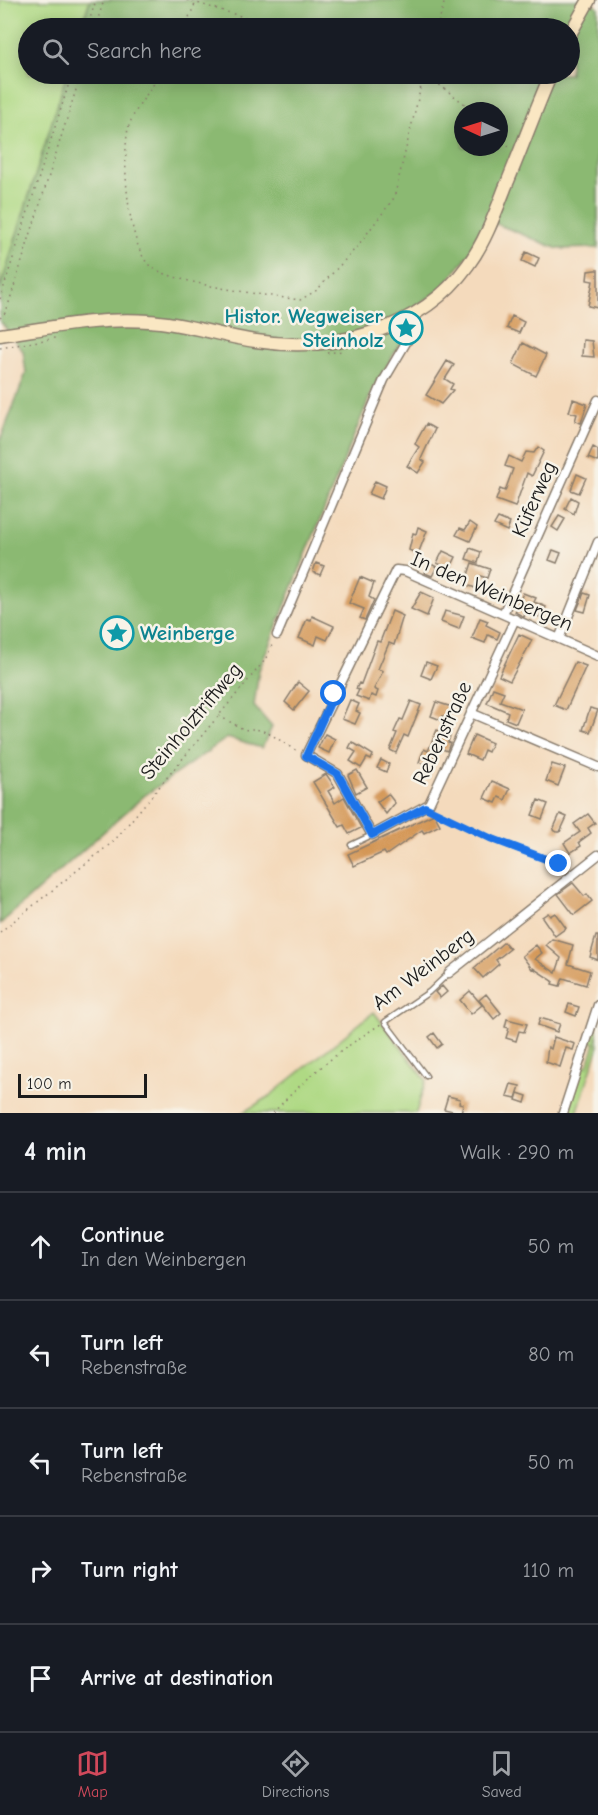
<!DOCTYPE html>
<html lang="en">
<head>
<meta charset="utf-8">
<style>
  :root { --surface:#171b24; --page:#242831; --text:#f1f3f6; --muted:#9ea1a6; --line:#363941; --accent:#d1495b }
  body { margin:0; font-family:"Comic Neue",sans-serif; background:var(--page); color:var(--text) }
  .compass { position:absolute; left:454px; top:102px; width:54px; height:54px; border-radius:50%; background:var(--surface); box-shadow:0 3px 15px #0003; rotate:274deg }
  .scale { position:absolute; left:18px; bottom:15px; width:129px; box-sizing:border-box; padding-left:6px; border:3px solid #1c1c1c; border-top:0; font-size:16px; line-height:21px; white-space:nowrap; color:#1c1c1c; -webkit-text-stroke:4px #f7f3e8; paint-order:stroke }
  .stop { position:absolute; width:18px; height:18px; margin:-14px; border:4px solid #1a73e8; border-radius:50%; background:#fff }
  .stop.end { background:#1a73e8; border-color:#fff; box-shadow:0 2px 6px #0008 }
  .list { margin:0; padding:0; list-style:none }
  h2 { display:flex; justify-content:space-between; align-items:center; height:78px; margin:0; padding:0 24px; font-size:26px }
  h2 small { font-size:20px; font-weight:400; color:var(--muted) }
  .list li { display:grid; grid-template-columns:39px 1fr auto; gap:18px; align-items:center; box-sizing:border-box; height:108px; padding:0 24px; border-top:2px solid var(--line) }
  .list b { display:block; font-size:22px; white-space:nowrap }
  .list p { margin:0; font-size:20px; white-space:nowrap; color:var(--muted) }
  .list em { font-size:20px; font-style:normal; color:var(--muted) }
  .icon { flex:none; width:33px; height:33px; fill:none; stroke:currentColor; stroke-width:2; stroke-linecap:round; stroke-linejoin:round }
  .map { position:relative; flex:none; width:598px; height:1113px; overflow:hidden }
  .search { position:absolute; background:var(--surface); box-shadow:0 3px 15px #0003; left:18px; right:18px; top:18px; height:66px; display:flex; align-items:center; gap:15px; box-sizing:border-box; padding:0 21px; border-radius:33px; color:var(--muted); font-size:22px }
  .sheet { height:618px; background:var(--surface) }
  nav { display:flex; justify-content:space-around; align-items:center; box-sizing:border-box; height:84px; border-top:2px solid var(--line); background:var(--surface); font-size:16px; color:var(--muted) }
  nav a { display:grid; justify-items:center; gap:3px }
  nav .on { color:var(--accent) }
  .map>svg:first-child { display:block }
  .green { fill:#afd984; stroke:#667a50; stroke-width:1.5 }
  .forest { fill:#8bb972; stroke:#546a47; stroke-width:1.5; fill-rule:evenodd }
  .building { fill:#d49757 }
  .lines { fill:none; stroke-linecap:round; stroke-linejoin:round }
  .service-casing { stroke:#887b6c; stroke-width:7 }
  .minor-casing { stroke:#887b6c; stroke-width:11 }
  .secondary-casing { stroke:#887b6c; stroke-width:15 }
  .path { stroke:#887b6c; stroke-width:1.5; stroke-dasharray:1.5 4.5; stroke-linecap:butt }
  .service { stroke:#fff; stroke-width:4 }
  .minor { stroke:#fff; stroke-width:8 }
  .secondary { stroke:#fae7c3; stroke-width:12 }
  .route { stroke:#1a73e8; stroke-width:8 }
  .labels { text-anchor:middle; stroke-width:5; stroke-linejoin:round; paint-order:stroke }
  .culture-label { font-size:21px; font-weight:bold; fill:#0d838f; stroke:#f7f3e8; text-anchor:end }
  .street-label { font-size:21px; fill:#1c1c1c; stroke:#f7f3e8 }
</style>
</head>
<body>
<div class="map">
<svg width="598" height="1113" viewBox="0 0 598 1113">
  <rect width="100%" height="100%" fill="#f7f3e8"/>
  <filter id="ink" filterUnits="userSpaceOnUse"><feTurbulence type="fractalNoise" baseFrequency=".0167" numOctaves="2"/><feDisplacementMap in="SourceGraphic" scale="12" xChannelSelector="R" yChannelSelector="G"/><feConvolveMatrix kernelMatrix="1 2 1 2 8 2 1 2 1" color-interpolation-filters="sRGB"/></filter>
  <filter id="wash" filterUnits="userSpaceOnUse"><feTurbulence type="fractalNoise" baseFrequency=".008" numOctaves="4" result="noise"/><feDisplacementMap in="SourceGraphic" scale="24" xChannelSelector="R" yChannelSelector="G"/><feGaussianBlur stdDeviation="1.35" result="paint"/><feColorMatrix in="noise" values="0 0 0 0 0 0 0 0 0 0 0 0 0 0 0 0 0 1.4 0 .05"/><feComposite in="paint" operator="in"/></filter>
  <g filter="url(#wash)">
    <rect width="100%" height="100%" fill="#f4dabc"/>
    <path class="green" d="M0,0h90l-9,28h-53v46h39l-67,215z
      M374,1012l52,68 -10,33h-174l25,-15z
      M596,1023l2,25 -21,65h-6v-13l11,-36 6,2 7,-23 -5,-2z"/>
    <path class="forest" d="M90,0h498l10,7v241l-40,1 -71,-29 -14,29 -32,41 -39,25 7,14 -36,60 -114,281 -5,36 18,21 -10,21 -35,-10 -83,58 -144,128v-483l26,-68 -3,-22 -23,-30v-32l67,-215h503v-46h-489zM463,111h36v36h-36z"/>
    <g id="blocks">
      <path class="building" d="M526,252l13,6 -4,9 -13,-6z
        M595,270h3v38l-10,-2 5,-25 -6,-1 1,-9z
        M512,316l12,6 -5,11 -12,-5z
        M583,340l9,1 2,16 -12,-1z
        M523,343l23,12 -10,21 -23,-12z
        M447,361l7,4 -9,14 8,5 -3,5 3,1 -12,14 -15,-9z
        M573,399l14,5 -6,19 -6,-2 2,-7 -8,-2z
        M426,424l9,5 -14,30 4,3 -7,11 -11,-7 12,-19 -4,-3z
        M538,447l6,4 -12,25 -5,-3 -12,34 -19,-7 4,-11 5,2 8,-22 -8,-3 4,-10 12,6 5,-10 8,1z
        M593,447l5,3v12l-10,-4z
        M577,474l9,4 -7,15 -8,-3z
        M375,481l11,5 -5,13 -12,-5z
        M571,497l7,4 -4,13 -9,-5z
        M559,516l6,3 -7,12 -6,-4z
        M498,518l12,5 -3,8 -13,-6z
        M470,522l7,5 -7,14 -14,-6 4,-7 5,2z
        M418,527l9,4 -9,23 -9,-4 4,-17 3,1z
        M470,548l11,4 -3,11 -12,-4z
        M553,550l8,3 -4,10 -8,-3z
        M443,551l13,6 -6,12 -13,-6z
        M316,563l8,3 -4,9 -7,-3z
        M429,563l8,4 -5,9 -7,-3z
        M472,563l18,6 -3,9 -7,-2 -5,12 -10,-4z
        M360,577l14,6 -5,14 5,3 -9,20 -5,-2 4,-9 -15,-6z
        M421,592l13,6 -7,18 -16,-7z
        M523,593l13,5 -2,4 12,5 -5,10 -15,-4 -2,4 -9,-5z
        M584,593l6,2 -5,17 -8,-2z
        M392,611l11,5 -9,29 -5,-2 -11,26 5,2 -9,18 4,2 -2,6 -5,-2 -2,6 -13,-5 3,-6 -3,-1 3,-6 2,1 16,-43 3,1z
        M445,611l19,5 -5,13 -18,-7z
        M312,616l22,10 -7,14 -9,-4 -3,9 -16,-7 8,-19 4,1z
        M480,618l8,3 -2,4 14,7 -3,7 -9,-4 -3,8 -13,-5z
        M519,634l13,6 -22,41 -11,-5z
        M426,662l11,4 -6,13 -10,-4z
        M575,662l11,4 -20,44 -12,-5z
        M298,682l11,9 -15,19 -9,-8z
        M493,688l11,4 -4,9 22,8 -6,14 -10,-4 2,-7 -21,-9z
        M350,700l9,4 -3,7 4,2 -5,11 -13,-5z
        M411,701l10,4 -13,32 -4,-2 -8,18 -6,-3 7,-17 -3,-1 6,-13 3,1z
        M436,702l16,5 -4,11 -5,-2 -2,4 -10,-4z
        M590,708l8,2 -8,22 -7,-2z
        M437,730l13,6 -2,6 2,1 -3,8 -9,-4 -8,20 -11,-5 5,-13 4,2z
        M325,734l10,5 -6,14 -11,-5z
        M474,735l18,8 -4,9 -4,-2 -4,10 -14,-6z
        M352,742l21,13 -2,5 -4,-2 -6,10 -11,-7 6,-9 -7,-4z
        M381,760l8,4 -3,8 -9,-4z
        M552,764l13,4 -7,18 -12,-5z
        M357,770l10,17 -11,6 -8,-18z
        M326,774l9,13 -7,4 7,12 9,-6 17,31 -12,6 -5,-9 -4,2 -27,-45z
        M492,781l18,8 -5,11 -6,-3 -3,6 -12,-5z
        M388,794l7,9 -9,11 -9,-12z
        M538,800l10,4 -6,15 -10,-4z
        M434,814l6,11 -16,8 -2,-3 -36,25 -2,-3 -30,14 -6,-12z
        M560,814l7,3 -7,15h-3l-4,-2z
        M588,814l7,9 -7,5 3,5 -12,9 2,4 -11,7 -6,-10 16,-11 -6,-8z
        M573,883l11,13 3,-2 5,7 -18,14 -16,-21z
        M548,913l2,3 5,-3 11,15 -11,8 -13,-19z
        M596,936h2v24l-8,-3z
        M552,939l21,6 -5,19 22,7 -4,14 -23,-7 -3,8 -8,-2 1,-3 -20,-13 -1,1 -10,-13 14,-11 6,8 -7,6 21,14 5,-15 -15,-13z
        M504,942l6,7 -14,11 3,4 -16,14 -9,-10z
        M442,986l5,6 -7,6 -5,-6z
        M470,991l12,14 -11,9 -11,-14z
        M486,994l15,19 -7,6 -15,-19z
        M569,1004l10,3 -3,9 -10,-4z
        M540,1018l20,6 -3,8 -19,-7z
        M507,1019l20,5 -3,8 -5,-1 -3,10 -10,-3 3,-10 -4,-1z
        M434,1033l8,11 -5,4 -8,-11z
        M554,1037l21,7 -2,6 -7,-2 -6,19 -14,-5 2,-15 3,2z
        M511,1084l9,2 -4,12 -9,-2z
        M518,1093l9,3 -2,7 -9,-3z
        M448,1096l12,3 -1,4 4,1 -2,9 -17,-4z"/>
    </g>
  </g>
  <g filter="url(#ink)">
    <use href="#blocks" fill-opacity="0" stroke="#887b6c" stroke-width="1.5"/>
    <g class="lines">
      <g class="service-casing">
        <path id="service" d="M351,845l21,-10
          M426,1076l-41,-54 44,-30 20,-19"/>
      </g>
      <g class="minor-casing">
        <path id="minor" d="M503,614l95,-214
          M515,619l-86,185 -57,31 -34,-61 -32,-19 90,-185 9,1 193,85
          M277,635l107,-255 30,-51 1,-10
          M559,639l39,-97
          M471,713l127,54
          M449,973l149,-118
          M563,1113l35,-108"/>
      </g>
      <g class="secondary-casing">
        <path id="secondary" d="M570,34l19,-34
          M0,335c49,-7 99,-18 149,-14 36,2 71,15 107,20 76,12 165,-10 212,-76 17,-23 27,-51 37,-77 16,-38 30,-77 46,-114"/>
      </g>
      <path class="path" d="M187,0l93,28
        M87,28l9,-28
        M95,28l9,-28
        M184,28l13,-28
        M437,28l8,-28
        M160,74c-8,14 -29,40 -32,55 -6,30 -1,111 20,135 17,19 123,32 152,36l17,-10 39,-42 38,-50 30,-124
        M425,74l49,37
        M499,137l12,11
        M0,299l72,-225
        M0,318l6,-6 75,-238
        M0,348l55,-10
        M327,353l16,-2
        M219,716l26,14c20,-5 35,12 52,21
        M434,812l56,27 78,29
        M0,932l114,-91 151,-181 8,-17
        M273,1113c32,-35 68,-64 108,-89"/>
      <use href="#service" class="service"/>
      <use href="#minor" class="minor"/>
      <use href="#secondary" class="secondary"/>
    </g>
  </g>
  <g class="lines" filter="url(#ink)">
    <path class="route" d="M334,694l-28,62 32,18 34,61 53,-28 65,31 69,26"/>
  </g>
  <defs>
    <g id="sight-ring" transform="scale(1.725)"><circle r="9.5" fill="#f7f3e8" stroke="#0f9aa8" stroke-width="1.5"/><path d="M0-6L1.8-2.2L6-1.7L2.9 1.2L3.7 5.4L0 3.3L-3.7 5.4L-2.9 1.2L-6-1.7L-1.8-2.2Z" fill="#0f9aa8"/></g>
  </defs>
  <g fill-rule="evenodd">
    <use href="#sight-ring" x="406" y="328"/>
    <use href="#sight-ring" x="117" y="633"/>
  </g>
  <g class="labels">
    <g class="culture-label">
      <text x="383" y="323">Histor. Wegweiser<tspan x="383" dy="24">Steinholz</tspan></text>
      <text x="140" y="640" text-anchor="start">Weinberge</text>
    </g>
    <g class="street-label">
      <text transform="translate(534 499) rotate(-66)" y="7">Küferweg</text>
      <text transform="translate(492 591) rotate(23)" y="7">In den Weinbergen</text>
      <text transform="translate(191 721) rotate(-50)" y="7">Steinholztriftweg</text>
      <text transform="translate(442 733) rotate(-65)" y="7">Rebenstraße</text>
      <text transform="translate(423 969) rotate(-37)" y="7">Am Weinberg</text>
    </g>
  </g>
</svg>
<svg class="compass" viewBox="-18 -18 36 36"><path d="M0-13l5 13h-10z" fill="#e53935"/><path d="M0 13l5-13h-10z" fill="#9ea1a6"/></svg>
<div class="scale">100 m</div>
<div class="stop" style="left:334px;top:694px"></div>
<div class="stop end" style="left:559px;top:864px"></div>
<div class="search"><svg class="icon" aria-label="search" viewBox="0 0 24 24"><circle cx="10" cy="10" r="6"/><path d="M15 15l6 6"/></svg>Search here</div>
</div>
<section class="sheet">
<h2>4 min<small>Walk · 290 m</small></h2>
<ul class="list">
<li><svg class="icon" aria-label="ahead" viewBox="0 0 24 24"><path d="M12 20V5M6 11l6-6 6 6"/></svg><div><b>Continue</b><p>In den Weinbergen</p></div><em>50 m</em></li>
<li><svg class="icon" aria-label="left" viewBox="0 0 24 24"><path d="M17 20v-9H6M10 6l-5 5 5 5"/></svg><div><b>Turn left</b><p>Rebenstraße</p></div><em>80 m</em></li>
<li><svg class="icon" aria-label="left" viewBox="0 0 24 24"><path d="M17 20v-9H6M10 6l-5 5 5 5"/></svg><div><b>Turn left</b><p>Rebenstraße</p></div><em>50 m</em></li>
<li><svg class="icon" aria-label="right" viewBox="0 0 24 24"><path d="M7 20v-9h11M14 6l5 5-5 5"/></svg><div><b>Turn right</b></div><em>110 m</em></li>
<li><svg class="icon" aria-label="arrive" viewBox="0 0 24 24"><path d="M6 21V4h12l-3 4 3 4H6"/></svg><div><b>Arrive at destination</b></div></li>
</ul>
</section>
<nav>
<a class="on"><svg class="icon" aria-label="map" viewBox="0 0 24 24"><path d="M3 6l6-2 6 2 6-2v14l-6 2-6-2-6 2zM9 4v14M15 6v14"/></svg>Map</a>
<a><svg class="icon" aria-label="directions" viewBox="0 0 24 24"><path d="M12 3l9 9-9 9-9-9zM9 14v-3h6M13 9l2 2-2 2"/></svg>Directions</a>
<a><svg class="icon" aria-label="saved" viewBox="0 0 24 24"><path d="M7 4h10v16l-5-4-5 4z"/></svg>Saved</a>
</nav>
</body>
</html>
